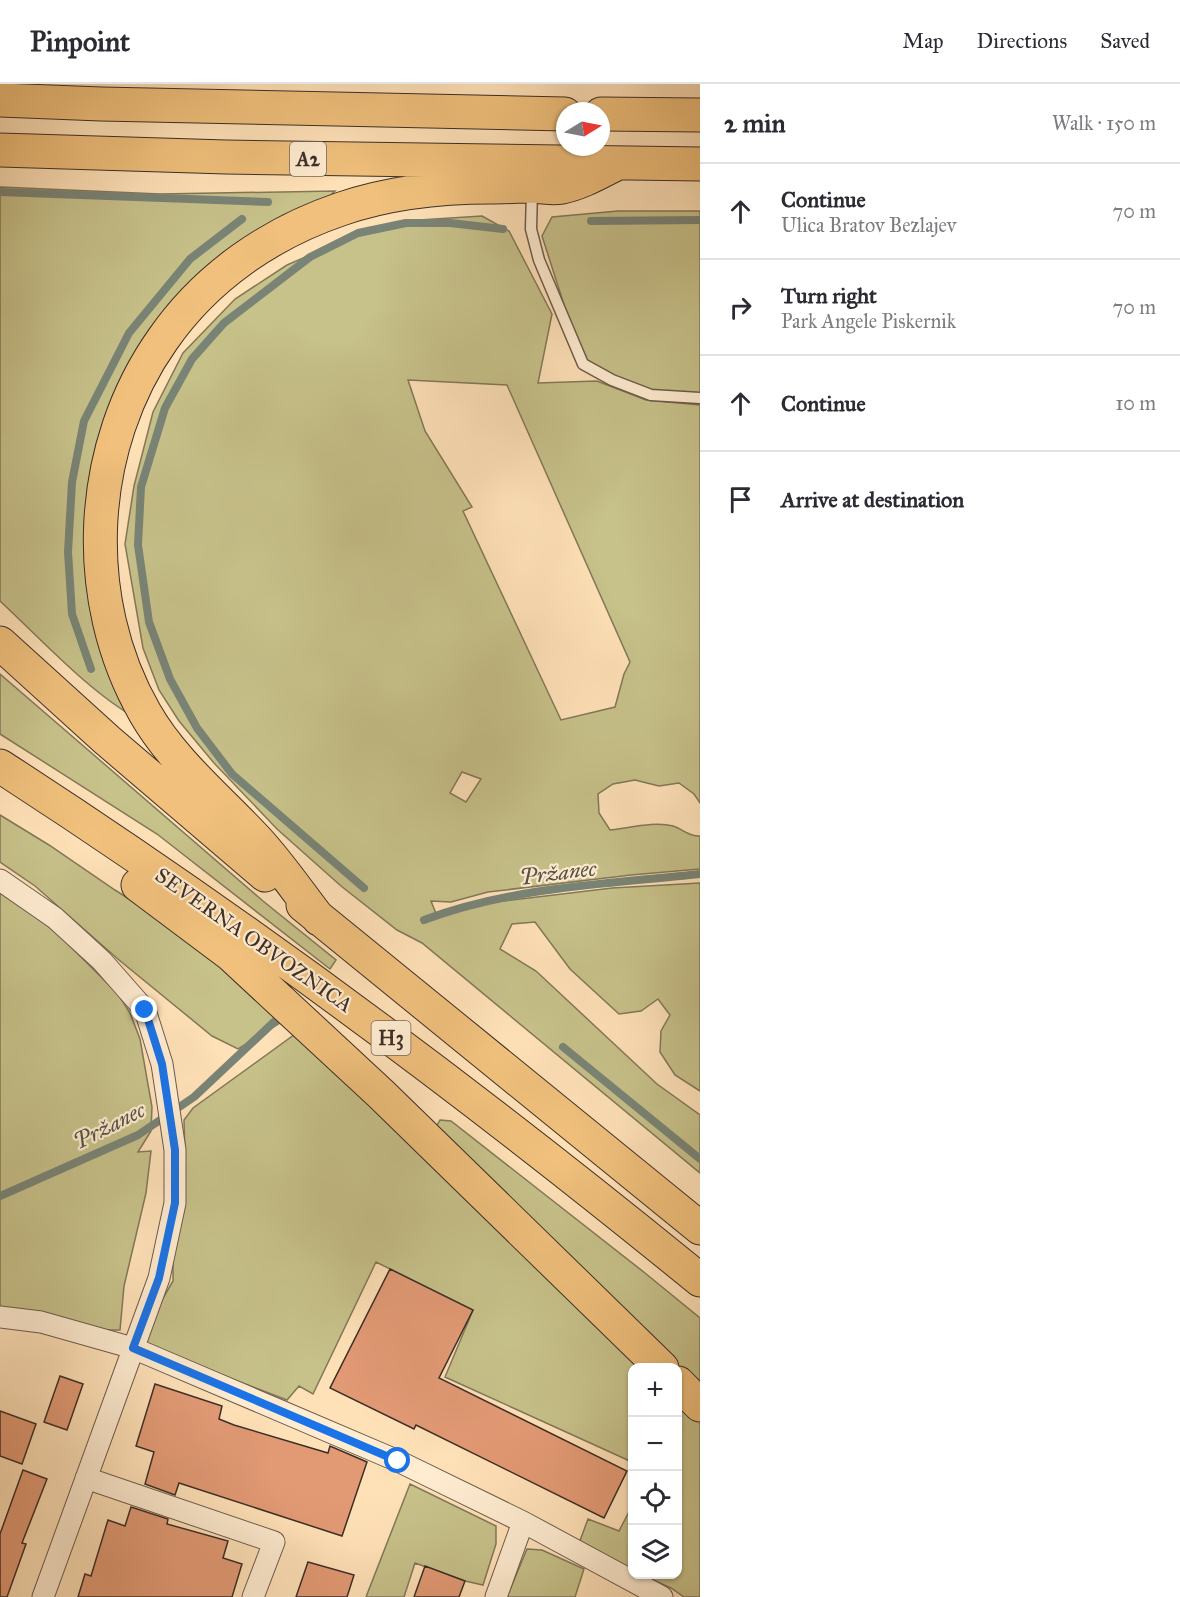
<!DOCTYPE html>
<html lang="en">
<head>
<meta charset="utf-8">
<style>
  :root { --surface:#fff; --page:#f2f2f3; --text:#2b2b33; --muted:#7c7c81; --line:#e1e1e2 }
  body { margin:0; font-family:"IM FELL Great Primer",serif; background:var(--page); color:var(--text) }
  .controls { position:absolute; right:18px; bottom:18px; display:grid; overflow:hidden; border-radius:12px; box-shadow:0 2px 4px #0004 }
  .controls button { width:54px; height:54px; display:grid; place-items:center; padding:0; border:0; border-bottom:2px solid var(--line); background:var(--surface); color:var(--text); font:30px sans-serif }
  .compass { position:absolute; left:556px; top:18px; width:54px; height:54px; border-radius:50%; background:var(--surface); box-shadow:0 2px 4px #0004; rotate:80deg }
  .stop { position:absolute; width:18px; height:18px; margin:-14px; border:4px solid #1a73e8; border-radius:50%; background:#fff }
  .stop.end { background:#1a73e8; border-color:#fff; box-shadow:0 2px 6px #0008 }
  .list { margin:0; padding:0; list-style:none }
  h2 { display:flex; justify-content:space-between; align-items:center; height:78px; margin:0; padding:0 24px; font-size:26px }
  h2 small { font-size:20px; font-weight:400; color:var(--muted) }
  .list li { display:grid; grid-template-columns:39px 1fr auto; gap:18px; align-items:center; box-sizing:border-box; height:96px; padding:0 24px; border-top:2px solid var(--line) }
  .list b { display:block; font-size:22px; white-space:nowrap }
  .list p { margin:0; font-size:20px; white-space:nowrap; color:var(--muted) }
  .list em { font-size:20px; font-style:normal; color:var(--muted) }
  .icon { flex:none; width:33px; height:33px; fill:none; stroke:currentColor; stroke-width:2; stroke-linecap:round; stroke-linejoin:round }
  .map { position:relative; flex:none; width:700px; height:1513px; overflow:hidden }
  header { display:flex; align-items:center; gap:36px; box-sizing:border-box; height:84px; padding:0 30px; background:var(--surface); border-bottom:2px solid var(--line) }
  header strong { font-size:28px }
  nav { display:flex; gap:33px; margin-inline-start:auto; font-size:21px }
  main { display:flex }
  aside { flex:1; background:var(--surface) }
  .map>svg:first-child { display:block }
  .green { fill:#c7c18a; stroke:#827859; stroke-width:1.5; fill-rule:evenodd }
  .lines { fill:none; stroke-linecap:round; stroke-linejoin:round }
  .stream { stroke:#798476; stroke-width:8 }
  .building { fill:#e29a75; stroke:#3c2e28; stroke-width:1.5 }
  .lane-casing { stroke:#6d5b4c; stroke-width:13 }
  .street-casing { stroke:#6d5b4c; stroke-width:23 }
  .highway-casing { stroke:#3c2e28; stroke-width:35 }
  .lane { stroke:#ffecd1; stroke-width:10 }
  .street { stroke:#ffecd1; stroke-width:21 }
  .highway { stroke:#f0c07c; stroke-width:33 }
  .route { stroke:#1a73e8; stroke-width:8 }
  .labels { text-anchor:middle; stroke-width:4.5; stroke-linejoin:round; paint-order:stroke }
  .shield { fill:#ffecd1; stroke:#76675b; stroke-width:1.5 }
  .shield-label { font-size:20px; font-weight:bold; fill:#3c2e28 }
  .street-label { font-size:21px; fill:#3c2e28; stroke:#ffecd1 }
  .water-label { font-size:22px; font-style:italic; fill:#555248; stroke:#ffecd1 }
</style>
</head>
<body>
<header>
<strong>Pinpoint</strong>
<nav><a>Map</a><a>Directions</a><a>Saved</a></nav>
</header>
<main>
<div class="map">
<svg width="700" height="1513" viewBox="0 0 700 1513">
  <rect width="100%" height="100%" fill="#ffe1b8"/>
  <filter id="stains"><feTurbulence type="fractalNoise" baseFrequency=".00333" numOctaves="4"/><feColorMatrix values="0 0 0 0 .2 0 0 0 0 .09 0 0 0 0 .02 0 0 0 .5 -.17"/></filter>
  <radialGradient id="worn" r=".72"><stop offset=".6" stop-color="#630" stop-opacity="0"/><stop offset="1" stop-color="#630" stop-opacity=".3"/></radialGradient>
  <path class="green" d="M0,103l160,7 175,-3 -9,9 -43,15 -61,39 -52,49 -59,101 -20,101 47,214c-47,-25 -98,-81 -138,-118z
    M618,127h82v187l-49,-3 -68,-31 -41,-128 10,-19z
    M482,132l27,15 43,83 -14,69 59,-2 49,19 54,5v398l-6,-9 -15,-11 -20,3 -24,-6 -22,4 -15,10 1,19 11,17c19,-2 45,-9 63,-4 10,3 16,11 27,10v33l-69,6 -143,17 -37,10 -20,-1 6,15 34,-11 141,-17 88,-5v208l-25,-16 -15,-23 1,-21 9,-16 -12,-16 -17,12 -22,3 -49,-45 -35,-47 -23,2 -12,25 36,22 121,113 43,31v58l-278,-230 -25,-13 -56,-44 -64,-57 -63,-66 -35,-42 -20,-31 -16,-42 -18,-104 9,-58 19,-74 30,-59 52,-54 52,-34 60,-26 72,-19zM408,296l99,5 123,277 -6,12 -9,33 -54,13 -98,-209 9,-4 -47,-76zM462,688l19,7 -15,23 -16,-9z
    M0,590l263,227 73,59 -6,9 -173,-135 -157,-100z
    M0,731l49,30 66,45 81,52 89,78 -47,29 -26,-13 -93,-76 -84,-74 -35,-24z
    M0,807l56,41 62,62 12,19 10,26 12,68 -1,24 -13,21 13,-1 -5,42 -22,93 -4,44h-26l-94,-19z
    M298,948l349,335 -15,1v94l-187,-85 28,-67 -97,-48 -63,132 -14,-8 -12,14 -142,-55 6,-26 22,-38v-22l12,-103 -1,-36 9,-12z
    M440,1036l11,1 194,152 55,45v69l-264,-260z
    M678,1313l22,21v179h-16l-13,-9 -29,-13 36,-1z
    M410,1400l86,42v18l-13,41 -18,-4 -50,-18 -11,34h-38z
    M632,1422v64l-54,-24 10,-27 31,12z
    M527,1465l15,1 42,19 -9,28h-68z"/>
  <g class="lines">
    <path class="stream" d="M0,108l268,10
      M591,137l109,-1
      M91,585l-19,-55 -4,-62 4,-70 12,-61 45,-88 61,-74 52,-40
      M364,804l-132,-114 -35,-46 -27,-49 -21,-57 -11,-77 3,-58 24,-79 27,-49 32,-36 86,-66 48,-24 48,-10h44l53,6
      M424,836c87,-33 184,-36 276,-46
      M563,963l137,112
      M0,1112l138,-61 56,-38 81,-76"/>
  </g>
  <path class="building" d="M390,1185l83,41 -34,68 188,93 -23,47 -188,-93 -2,4 -84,-41z
    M60,1292l23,8 -16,46 -23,-8z
    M155,1300l67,22 -3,13 15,6 94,28 2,-7 37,16 -25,74 -163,-53 -4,12 -30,-11 9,-32 -18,-6z
    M0,1327l36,13 -14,40 -22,-8z
    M23,1386l24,9 -25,64 4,1 -19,53h-7v-63z
    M131,1423l37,12 -1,5 61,17 -5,17 19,6 -10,33h-154l7,-23 6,2 17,-56 17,6z
    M308,1478l46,13 -7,22h-51z
    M425,1482l40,15 -6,16h-45z"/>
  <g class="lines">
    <g class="lane-casing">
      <path id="lane" d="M532,106l-1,39 8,31 44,104 29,16 39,15 49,3"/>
    </g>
    <g class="street-casing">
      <path id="street" d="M0,796l55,38 47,43 43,49 17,54 13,86v53l-16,75 -116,319
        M0,1233l41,5 92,26 265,113 125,61 139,75
        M86,1394l188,64 -21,55
        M496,1513l27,-75"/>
    </g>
    <g class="highway-casing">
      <path id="highway" d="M0,16l101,4 464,10
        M601,30l99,1
        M0,66l226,7 474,7
        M0,559l107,97 158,135
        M0,682c243,157 476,331 700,514
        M138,801l92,69 151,140 281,274
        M303,821l397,323
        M319,835c-20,-26 -39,-54 -62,-79 -38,-41 -84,-78 -112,-127 -66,-115 -58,-267 18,-374 43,-62 107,-106 178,-130 49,-17 98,-22 150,-22 14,0 28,-1 41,-1 10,1 20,3 30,1 19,-4 36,-14 54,-23
        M678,1299l22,22"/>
    </g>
    <use href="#lane" class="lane"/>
    <use href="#street" class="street"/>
    <use href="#highway" class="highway"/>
  </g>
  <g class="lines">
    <path class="route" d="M145,926l17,54 13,86v53l-16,75 -26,70 265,113"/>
  </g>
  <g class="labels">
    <g class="shield">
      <rect x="290" y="58" width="36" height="34" rx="4.5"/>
      <rect x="371.5" y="937" width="39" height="34" rx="4.5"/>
    </g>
    <g class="shield-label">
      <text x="308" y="82">A2</text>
      <text x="391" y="961">H3</text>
    </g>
    <g class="street-label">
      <text transform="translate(254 856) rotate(35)" y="7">SEVERNA OBVOZNICA</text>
    </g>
    <g class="water-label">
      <text transform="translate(558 788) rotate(-7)" y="8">Pržanec</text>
      <text transform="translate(109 1041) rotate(-27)" y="8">Pržanec</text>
    </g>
  </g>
  <rect width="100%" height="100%" filter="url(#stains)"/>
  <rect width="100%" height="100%" fill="url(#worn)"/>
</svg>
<div class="controls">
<button>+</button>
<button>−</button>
<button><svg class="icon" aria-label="locate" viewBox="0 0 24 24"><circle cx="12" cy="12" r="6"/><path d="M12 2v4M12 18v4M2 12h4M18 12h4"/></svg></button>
<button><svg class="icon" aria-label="layers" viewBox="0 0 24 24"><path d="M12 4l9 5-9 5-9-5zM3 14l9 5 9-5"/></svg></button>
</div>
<svg class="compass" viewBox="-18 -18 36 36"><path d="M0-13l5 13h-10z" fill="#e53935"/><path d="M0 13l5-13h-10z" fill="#7c7c81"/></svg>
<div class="stop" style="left:398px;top:1377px"></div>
<div class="stop end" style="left:145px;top:926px"></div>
</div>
<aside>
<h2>2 min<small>Walk · 150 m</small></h2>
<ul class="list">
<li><svg class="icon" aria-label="ahead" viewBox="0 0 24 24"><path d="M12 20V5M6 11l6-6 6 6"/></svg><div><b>Continue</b><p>Ulica Bratov Bezlajev</p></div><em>70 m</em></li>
<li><svg class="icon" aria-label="right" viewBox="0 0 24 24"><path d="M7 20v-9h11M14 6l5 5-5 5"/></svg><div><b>Turn right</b><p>Park Angele Piskernik</p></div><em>70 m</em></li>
<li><svg class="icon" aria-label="ahead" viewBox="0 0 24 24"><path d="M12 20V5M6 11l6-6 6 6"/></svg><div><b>Continue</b></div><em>10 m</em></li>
<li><svg class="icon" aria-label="arrive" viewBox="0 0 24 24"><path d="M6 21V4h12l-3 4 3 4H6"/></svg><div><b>Arrive at destination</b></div></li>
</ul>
</aside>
</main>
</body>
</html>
